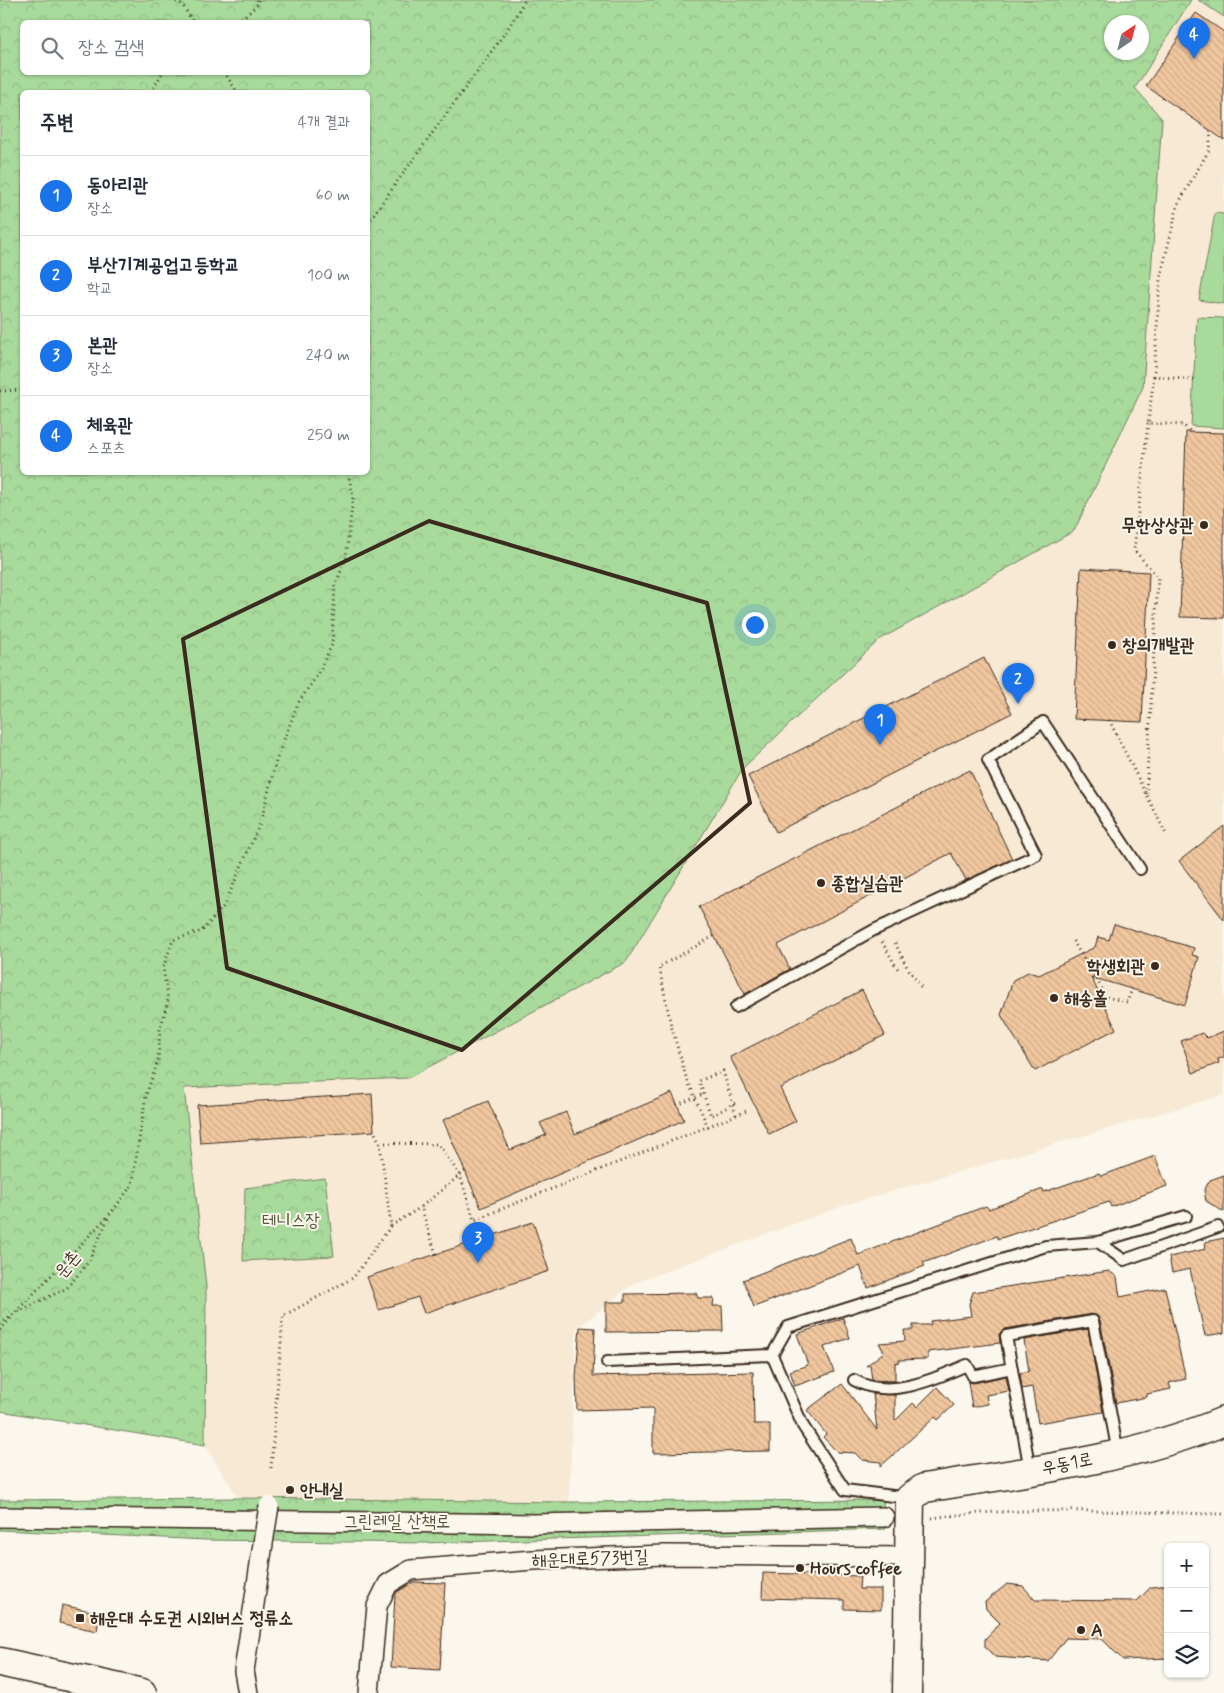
<!DOCTYPE html>
<html lang="ko">
<head>
<meta charset="utf-8">
<style>
  :root { --surface:#fff; --page:#f2f2f3; --text:#1f2937; --muted:#747a83; --line:#e0e1e3; --accent:#1a73e8 }
  body { margin:0; font-family:Mynerve,"Poor Story",sans-serif; background:var(--page); color:var(--text) }
  .controls { position:absolute; right:15px; bottom:15px; display:grid; overflow:hidden; border-radius:8px; box-shadow:0 1px 4px #0004 }
  .controls button { width:45px; height:45px; display:grid; place-items:center; padding:0; border:0; border-bottom:1px solid var(--line); background:var(--surface); color:var(--text); font:25px sans-serif }
  .compass { position:absolute; left:1104px; top:15px; width:45px; height:45px; border-radius:50%; background:var(--surface); box-shadow:0 1px 4px #0004; rotate:35deg }
  .you { position:absolute; left:754px; top:624px; width:18px; height:18px; margin:-12px; border:4px solid #fff; border-radius:50%; background:#1a73e8; box-shadow:0 0 0 8px #1a73e833 }
  .badge { display:grid; place-items:center; width:32px; height:32px; border-radius:50%; background:var(--accent); color:#fff; font-size:16px; font-weight:700 }
  .pin { position:absolute; translate:-50% -41px; filter:drop-shadow(0 1px 2px #0008) }
  .pin::after { content:''; position:absolute; top:26px; width:18px; height:15px; background:inherit; clip-path:polygon(0 0,100% 0,50% 100%) }
  .list { margin:0; padding:0; list-style:none }
  h2 { display:flex; justify-content:space-between; align-items:center; height:65px; margin:0; padding:0 20px; font-size:21px }
  h2 small { font-size:16px; font-weight:400; color:var(--muted) }
  .list li { display:grid; grid-template-columns:32px 1fr auto; gap:15px; align-items:center; box-sizing:border-box; height:80px; padding:0 20px; border-top:1px solid var(--line) }
  .list b { display:block; font-size:19px; white-space:nowrap }
  .list p { margin:0; font-size:16px; white-space:nowrap; color:var(--muted) }
  .list em { font-size:16px; font-style:normal; color:var(--muted) }
  .icon { flex:none; width:28px; height:28px; fill:none; stroke:currentColor; stroke-width:2; stroke-linecap:round; stroke-linejoin:round }
  .map { position:relative; flex:none; width:1224px; height:1693px; overflow:hidden }
  .search { position:absolute; background:var(--surface); box-shadow:0 1px 4px #0004; left:20px; top:20px; width:350px; height:55px; display:flex; align-items:center; gap:12px; box-sizing:border-box; padding:0 18px; border-radius:8px; color:var(--muted); font-size:19px }
  .panel { position:absolute; background:var(--surface); box-shadow:0 1px 4px #0004; left:20px; top:90px; width:350px; height:385px; border-radius:8px }
  .map>svg:first-child { display:block }
  .built { fill:#f8e9d5 }
  .forest { fill:url(#forest-crowns); stroke:#72825d; fill-rule:evenodd }
  .garden { fill:#a8da9c; stroke:#72825d }
  .building { fill:url(#building-back-hatch); stroke:#3b2a1e }
  .lines { fill:none; stroke-linecap:round; stroke-linejoin:round }
  .lane-casing { stroke:#3b2a1e; stroke-width:14 }
  .street-casing { stroke:#3b2a1e; stroke-width:22 }
  .secondary-casing { stroke:#3b2a1e; stroke-width:31 }
  .path { stroke:#3b2a1e; stroke-width:3; stroke-dasharray:1 4; stroke-linecap:butt }
  .lane { stroke:#fbf7ec; stroke-width:10 }
  .street { stroke:#fbf7ec; stroke-width:19 }
  .secondary { stroke:#fbf7ec; stroke-width:28 }
  .street-bridge-casing { stroke:#3b2a1e; stroke-width:22; stroke-linecap:butt }
  .path-bridge { stroke:#3b2a1e; stroke-width:3; stroke-dasharray:1 4; stroke-linecap:butt }
  .street-bridge { stroke:#fbf7ec; stroke-width:19 }
  .marked { fill:none; stroke:#3b2a1e; stroke-width:4; stroke-linejoin:round }
  .poi-dot { fill:#3b2a1e; stroke:#fbf7ec; stroke-width:2 }
  .labels { text-anchor:middle; stroke-width:4; stroke-linejoin:round; paint-order:stroke }
  .poi-label { font-size:18px; font-weight:bold; fill:#3b2a1e; stroke:#fbf7ec; text-anchor:start }
  .park-label { font-size:18px; fill:#56563e; stroke:#fbf7ec }
  .street-label { font-size:18px; fill:#3b2a1e; stroke:#fbf7ec }
</style>
</head>
<body>
<div class="map">
<svg width="1224" height="1693" viewBox="0 0 1224 1693">
  <defs>
    <pattern id="forest-crowns" width="20" height="18" patternUnits="userSpaceOnUse" patternTransform="scale(1.25)"><rect width="20" height="18" fill="#a8da9c"/><path d="M2 6a3 3 0 1 1 6 0M12 15a3 3 0 1 1 6 0" fill="none" stroke="#92bb86"/></pattern>
    <pattern id="building-back-hatch" width="6" height="6" patternUnits="userSpaceOnUse" patternTransform="scale(1.25)"><rect width="6" height="6" fill="#f0c79f"/><path d="M-1 5l2 2M0 0l6 6M5-1l2 2" fill="none" stroke="#cfab88"/></pattern>
  </defs>
  <rect width="100%" height="100%" fill="#fbf7ec"/>
  <filter id="ink" filterUnits="userSpaceOnUse"><feTurbulence type="fractalNoise" baseFrequency=".02" numOctaves="2"/><feDisplacementMap in="SourceGraphic" scale="10" xChannelSelector="R" yChannelSelector="G"/><feConvolveMatrix kernelMatrix="1 2 1 2 8 2 1 2 1" color-interpolation-filters="sRGB"/></filter>
  <g filter="url(#ink)">
    <path class="built" d="M1191,0h7l26,17v1078l-376,109 -214,79 -58,46 -7,173 -331,-4 -33,-53 1,-159 -22,-198 224,-10 218,-116 117,-194 136,-128 195,-109 60,-443z"/>
    <path class="forest" d="M0,0h1191l-56,88 27,31 -19,268 -69,144 -195,109 -136,128 -117,194 -218,116 -224,10 22,198 -1,159 -205,-34zM368,22v50h-346v-50zM1142,22v30h-30v-30zM22,92h346v380h-346z
      M1198,0h26v17z
      M325,1178l9,78 -91,5 2,-73z
      M238,1498l331,4 314,-2 3,29 -463,14 -218,-3 -205,-10v-30z"/>
    <path class="garden" d="M1215,213l9,1v90l-25,-4z
      M1197,317l27,1v110l-33,-2z"/>
    <path class="building" d="M1196,13l28,19v108l-78,-54z
      M1186,432l38,1v185l-44,-1z
      M1081,568l68,4 -7,150 -68,-3z
      M984,658l28,55 -236,119 -28,-56z
      M970,770l42,89 -46,21 -15,-27 -173,92 12,24 -45,25 -46,-87z
      M1224,826v94l-45,-59z
      M1114,924l80,24 -2,7 7,2 -14,48 -94,-28 25,52 -81,42 -34,-56 12,-35 15,-8 11,3 56,-28 3,-10 11,3z
      M862,990l23,45 -105,53 16,33 -27,13 -39,-77z
      M1224,1031v26l-6,2 1,4 -26,10 -12,-32 21,-8 5,5z
      M672,1093l12,27 -203,88 -38,-88 45,-19 22,49 36,-15 -6,-12 26,-11 9,22z
      M372,1094l2,37 -174,12 -3,-38z
      M1155,1156l12,30 -56,21 -2,-5 -111,37 -1,-3 -74,27 2,3 -57,22 -8,-22 -106,41 -11,-27 108,-42 7,17 128,-49 3,3 54,-20 1,3 55,-19 2,3z
      M1224,1175v37l-18,-11 -2,-11 6,-10z
      M533,1222l16,49 -125,42 -6,-16 -39,13 -12,-33z
      M1224,1238v95l-19,3 -15,-67 -18,4 -3,-16 37,-8 -1,-7z
      M1109,1271l8,6 3,20 45,-9 21,91 -17,4 2,6 -24,5v3l-31,6 -16,-83 -8,-6 -87,15 -6,5 1,9 -72,9v7l-29,1v2l-4,1v18l-23,-1 -2,-15 -4,1 18,-14 -5,-9 26,-2 -1,-11h9v-5h18l-1,-4 41,-5 -2,-12 4,-12z
      M696,1293l2,5h16l-1,8h9l1,25 -117,1v-30h19v-8z
      M843,1318l7,20 -26,9 10,25 -39,14 -5,-15 18,-6 -11,-31z
      M580,1327l15,1 -2,48 160,-4 1,52h16v27l-117,2v-45l-76,2 -1,-34z
      M1088,1329l15,83 -65,11 -6,-36 -10,2 -2,-16 9,-2 -5,-31z
      M1006,1376l3,15 -23,4 2,9 -16,3 -4,-25 6,1z
      M842,1384l35,46 -4,-36 22,1v26l18,-18 4,4 20,-20 17,18 -16,15 -3,-3 -54,49v-4l-19,-2 -7,-7 -18,-1 -14,-15 3,-3 -19,-24z
      M763,1573l97,3 -1,13h22v21l-37,-1v-9l-82,-2z
      M414,1582l31,1 -5,87 -49,-3 4,-71 2,-4z
      M1007,1584l16,2 12,14 102,1 14,-14 17,-2v73l-45,2 -21,-21 -36,-1 -18,23 -53,-4 -10,-10v-8l15,-16 -14,-14 -1,-7z
      M62,1605l38,8 -3,18 -38,-8z"/>
    <g class="lines">
      <g class="lane-casing">
        <path id="lane" d="M736,1007l138,-77 162,-75 -48,-95 55,-38 97,147
          M1098,1242l26,18 94,-33
          M772,1355l16,-28 258,-81 52,-4 88,-26
          M772,1355l31,71 42,64 64,8
          M607,1362l165,-7
          M854,1380c34,20 79,0 113,-15l6,11 39,-8
          M1030,1470l-24,-134 87,-15 25,132"/>
      </g>
      <g class="street-casing">
        <path id="street" d="M0,1517l533,7 351,-7
          M248,1693l-4,-22 20,-134
          M369,1693l8,-87 11,-22 23,-14 122,-10 131,-5 245,2"/>
      </g>
      <g class="secondary-casing">
        <path id="secondary" d="M0,1662l142,31
          M907,1693l3,-195 14,-10c98,-16 207,-28 300,-67"/>
      </g>
      <path class="path" d="M171,0l11,4 11,18
        M238,22l20,-18v-4
        M224,72l13,20
        M151,92l12,-20
        M368,228l3,-10 136,-188 18,-30
        M1154,376l-6,47 35,2 8,7
        M1194,380l-40,-4 6,-97 18,-75 31,-54 2,-19
        M0,391l22,-1
        M1109,720l57,114
        M1146,794l12,-217 -24,-27 14,-127
        M1073,941l34,56 20,5 5,-13
        M882,942l17,29
        M895,943l12,24 14,20
        M735,1103l-24,13 -12,-35 24,-10 13,44
        M708,1127l-22,-50 -15,-52 -12,-58 55,-31
        M380,1143l58,1 22,31 14,45 275,-110
        M391,1226l30,-19
        M436,1254l-15,-47 44,-36
        M18,1312l49,-24 22,-27 20,-45
        M0,1324l14,-10 97,-101 21,-28 14,-90 12,-34 2,-31 8,-30 -5,-32 10,-28 29,-9 22,-25 37,-85 15,-60 22,-58 18,-26 16,-32 3,-59 11,-28 7,-61 -5,-25
        M0,1330l11,-12
        M271,1468l12,-152 70,-38 38,-52 -11,-83 -6,-12
        M932,1518c93,-13 198,-5 292,-4"/>
      <use href="#lane" class="lane"/>
      <use href="#street" class="street"/>
      <use href="#secondary" class="secondary"/>
      <g class="street-bridge-casing">
        <path id="street-bridge" d="M264,1537l5,-31"/>
      </g>
      <path class="path-bridge" d="M677,1105l26,-11"/>
      <use href="#street-bridge" class="street-bridge"/>
    </g>
  </g>
  <path class="marked" d="M429,521l278,82 43,200 -288,247 -235,-82 -44,-329z"/>
  <g class="poi-dot">
    <circle cx="1204" cy="525" r="5"/>
    <circle cx="1112" cy="645" r="5"/>
    <circle cx="821" cy="883" r="5"/>
    <circle cx="1155" cy="966" r="5"/>
    <circle cx="1054" cy="998" r="5"/>
    <circle cx="290" cy="1490" r="5"/>
    <circle cx="800" cy="1568" r="5"/>
    <rect x="75" y="1613" width="10" height="10" rx="2.5"/>
    <circle cx="1081" cy="1630" r="5"/>
  </g>
  <g class="labels">
    <g class="poi-label">
      <text x="1194" y="531" text-anchor="end">무한상상관</text>
      <text x="1122" y="651">창의개발관</text>
      <text x="831" y="889">종합실습관</text>
      <text x="1145" y="972" text-anchor="end">학생회관</text>
      <text x="1064" y="1004">해송홀</text>
      <text x="300" y="1496">안내실</text>
      <text x="810" y="1574">Hours coffee</text>
      <text x="90" y="1624">해운대 수도권 시외버스 정류소</text>
      <text x="1091" y="1636">A</text>
    </g>
    <g class="park-label">
      <text x="291" y="1226">테니스장</text>
      <text x="397" y="1527">그린레일 산책로</text>
    </g>
    <g class="street-label">
      <text transform="translate(67 1264) rotate(-51)" y="6">운촌</text>
      <text transform="translate(1067 1463) rotate(-11)" y="6">우동1로</text>
      <text transform="translate(590 1558) rotate(-2)" y="6">해운대로573번길</text>
    </g>
  </g>
</svg>
<div class="controls">
<button>+</button>
<button>−</button>
<button><svg class="icon" aria-label="layers" viewBox="0 0 24 24"><path d="M12 4l9 5-9 5-9-5zM3 14l9 5 9-5"/></svg></button>
</div>
<svg class="compass" viewBox="-18 -18 36 36"><path d="M0-13l5 13h-10z" fill="#e53935"/><path d="M0 13l5-13h-10z" fill="#747a83"/></svg>
<div class="you"></div>
<div class="pin badge" style="left:880px;top:745px">1</div>
<div class="pin badge" style="left:1018px;top:704px">2</div>
<div class="pin badge" style="left:478px;top:1263px">3</div>
<div class="pin badge" style="left:1194px;top:59px">4</div>
<div class="search"><svg class="icon" aria-label="search" viewBox="0 0 24 24"><circle cx="10" cy="10" r="6"/><path d="M15 15l6 6"/></svg>장소 검색</div>
<section class="panel">
<h2>주변<small>4개 결과</small></h2>
<ul class="list">
<li><span class="badge">1</span><div><b>동아리관</b><p>장소</p></div><em>60 m</em></li>
<li><span class="badge">2</span><div><b>부산기계공업고등학교</b><p>학교</p></div><em>100 m</em></li>
<li><span class="badge">3</span><div><b>본관</b><p>장소</p></div><em>240 m</em></li>
<li><span class="badge">4</span><div><b>체육관</b><p>스포츠</p></div><em>250 m</em></li>
</ul>
</section>
</div>
</body>
</html>
